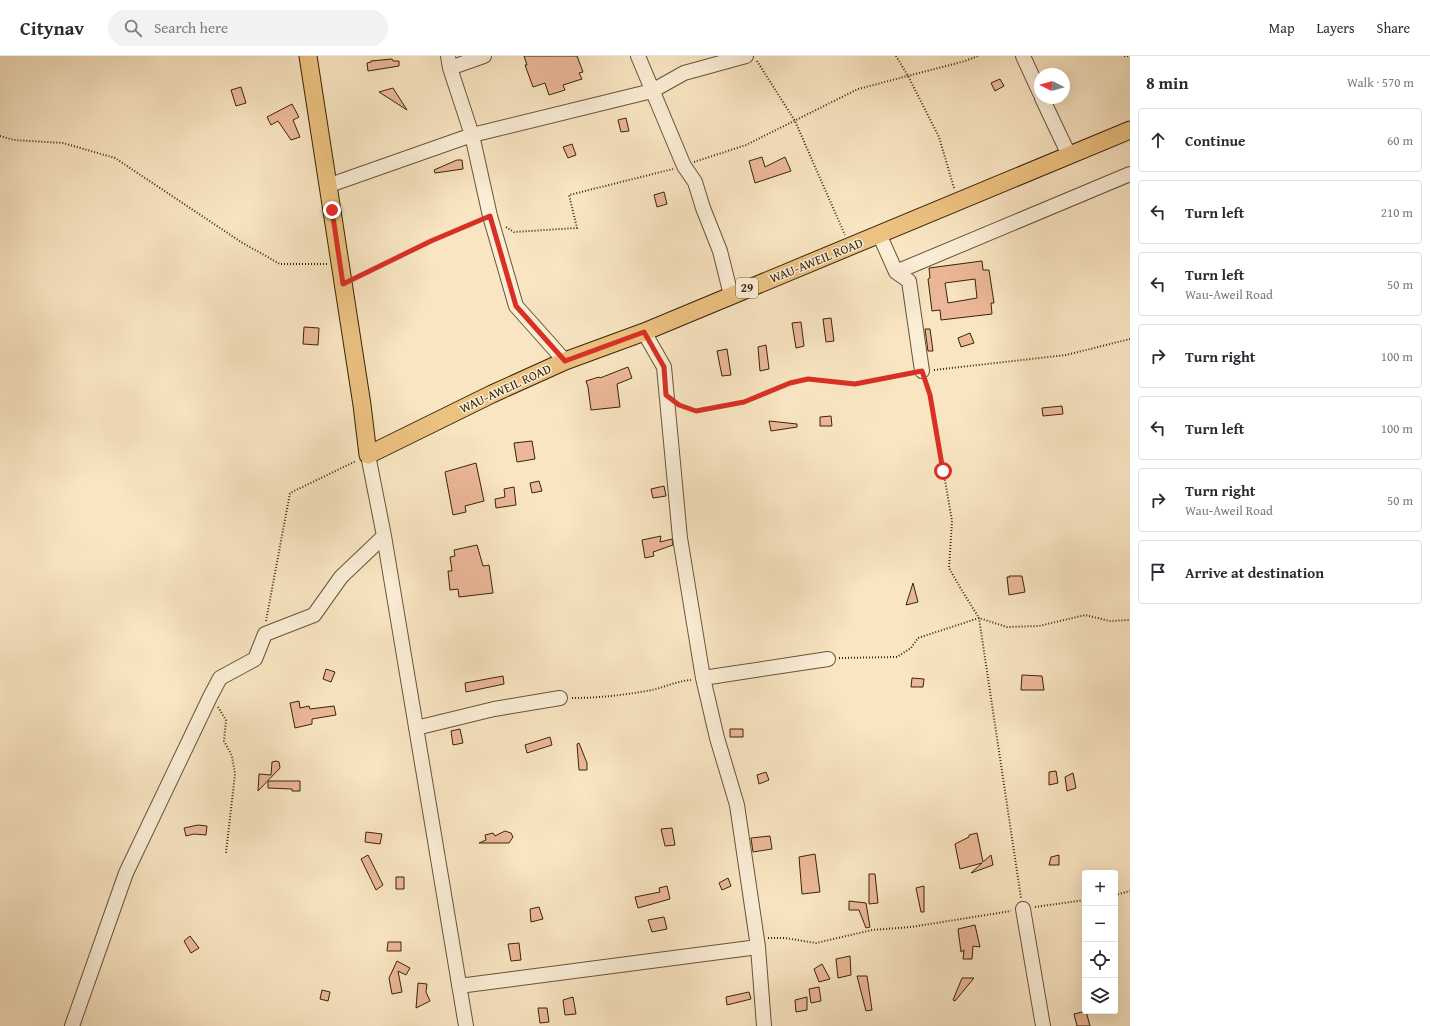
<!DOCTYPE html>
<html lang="en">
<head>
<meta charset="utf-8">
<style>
  :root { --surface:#fff; --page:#f2f2f3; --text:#2b2b33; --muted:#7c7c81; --line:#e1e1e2 }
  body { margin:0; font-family:"Gentium Book Plus",serif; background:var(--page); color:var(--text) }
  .controls { position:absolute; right:12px; bottom:12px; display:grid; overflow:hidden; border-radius:4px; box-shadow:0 4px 16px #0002 }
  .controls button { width:36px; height:36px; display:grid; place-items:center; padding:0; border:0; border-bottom:1px solid var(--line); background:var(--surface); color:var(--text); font:20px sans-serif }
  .compass { position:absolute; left:1034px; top:12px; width:36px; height:36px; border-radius:50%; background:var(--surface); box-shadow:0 4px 16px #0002; rotate:276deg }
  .stop { position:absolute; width:12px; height:12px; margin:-9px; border:3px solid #d93025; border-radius:50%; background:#fff }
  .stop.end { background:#d93025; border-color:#fff; box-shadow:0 1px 4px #0008 }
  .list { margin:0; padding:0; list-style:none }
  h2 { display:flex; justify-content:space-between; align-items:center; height:52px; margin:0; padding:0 16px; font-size:17px }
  h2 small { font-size:13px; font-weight:400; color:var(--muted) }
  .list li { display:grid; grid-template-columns:26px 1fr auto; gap:12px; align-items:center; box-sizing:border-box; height:64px; margin:0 8px 8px; padding:0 8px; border:1px solid var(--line); border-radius:4px }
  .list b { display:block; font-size:15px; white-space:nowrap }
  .list p { margin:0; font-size:13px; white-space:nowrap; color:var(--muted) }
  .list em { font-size:13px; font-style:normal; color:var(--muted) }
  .icon { flex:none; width:22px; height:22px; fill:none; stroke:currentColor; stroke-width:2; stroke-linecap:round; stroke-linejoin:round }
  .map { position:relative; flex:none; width:1130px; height:970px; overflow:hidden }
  header { display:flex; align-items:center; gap:24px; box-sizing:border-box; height:56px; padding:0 20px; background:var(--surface); border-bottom:1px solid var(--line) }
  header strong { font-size:19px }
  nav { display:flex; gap:22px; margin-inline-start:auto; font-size:14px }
  .search { width:280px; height:36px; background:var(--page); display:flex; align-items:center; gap:10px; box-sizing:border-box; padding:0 14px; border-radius:22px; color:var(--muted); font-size:15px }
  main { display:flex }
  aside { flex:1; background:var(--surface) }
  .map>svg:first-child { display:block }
  .building { fill:#ecb898; stroke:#382407; fill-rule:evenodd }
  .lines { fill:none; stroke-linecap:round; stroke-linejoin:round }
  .minor-casing { stroke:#685436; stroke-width:16 }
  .major-casing { stroke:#382407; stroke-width:19 }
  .path { stroke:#382407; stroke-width:2; stroke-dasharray:1 2; stroke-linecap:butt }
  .minor { stroke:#fbeed7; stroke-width:14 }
  .major { stroke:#ecc281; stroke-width:17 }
  .route { stroke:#d93025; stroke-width:5 }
  .labels { text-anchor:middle; stroke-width:3; stroke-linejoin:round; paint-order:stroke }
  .shield { fill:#fbeed7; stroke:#726145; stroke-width:1 }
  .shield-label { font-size:12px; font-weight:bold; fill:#382407 }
  .street-label { font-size:13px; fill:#382407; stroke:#fbeed7 }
</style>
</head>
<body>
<header>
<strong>Citynav</strong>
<div class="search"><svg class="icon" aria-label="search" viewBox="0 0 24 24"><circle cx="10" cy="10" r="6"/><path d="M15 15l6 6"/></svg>Search here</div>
<nav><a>Map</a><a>Layers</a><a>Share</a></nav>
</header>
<main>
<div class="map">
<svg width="1130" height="970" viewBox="0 0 1130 970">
  <rect width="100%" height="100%" fill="#f9e5c2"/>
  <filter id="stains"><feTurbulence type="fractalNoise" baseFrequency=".005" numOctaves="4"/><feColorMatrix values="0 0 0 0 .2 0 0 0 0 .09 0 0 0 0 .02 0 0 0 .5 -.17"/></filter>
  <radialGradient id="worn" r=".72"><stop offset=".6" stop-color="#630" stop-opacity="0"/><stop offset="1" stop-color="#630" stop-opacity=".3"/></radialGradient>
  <path class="building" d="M524,0h53l6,16 -4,1 3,6 -19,6 2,5 -16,5 -4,-12 -12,4 -8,-22h2z
    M392,3l1,2h6v5l-31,5 -1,-8 4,-1v-1z
    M1000,23l4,7 -9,5 -4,-8z
    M241,31l5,16 -10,3 -5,-16z
    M393,32l14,22 -28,-18z
    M292,48l7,13 -6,3 7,17 -9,3 -13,-19 -7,4 -4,-8z
    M626,62l3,13 -8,1 -3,-12z
    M572,88l4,11 -8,3 -5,-11z
    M762,101l3,10 20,-10 6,14 -36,12 -6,-22z
    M457,104h5l1,9 -28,4 -1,-3z
    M664,136l3,12 -10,3 -3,-12z
    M982,205l1,9h6l5,33h-3l1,11 -51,6 -1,-10 -8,1 -4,-32 2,-1 -1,-10zM975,223l2,19 -29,5 -3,-20z
    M831,262l3,23 -8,1 -3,-23z
    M801,266l3,24 -8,2 -4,-25z
    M304,271l15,1 -1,17 -15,-1z
    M925,273h5l3,22h-5z
    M970,277l4,10 -13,4 -3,-9z
    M766,289l3,24 -9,2 -2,-24z
    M727,293l4,26 -9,1 -5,-25z
    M628,311l4,11 -15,6 3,23 -29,3 -3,-23 -2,-6 13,-4 1,1z
    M1062,350l1,8 -20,2 -1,-8z
    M831,360l1,10h-12v-9z
    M769,365l28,3v3l-26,4z
    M532,385l3,18 -18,3 -3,-19z
    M476,407l8,38 -19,5 1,6 -13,3 -8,-43z
    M539,425l3,10 -10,2 -2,-10z
    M664,430l2,10 -13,2 -2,-9z
    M514,431l2,18 -20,3 -1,-9 10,-2 -1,-8z
    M661,480l-1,6 12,-3 1,6 -20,7 1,4 -9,2 -3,-18z
    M477,489l6,21 6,-1 4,28 -34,4 -1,-8 -8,1 -2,-19h4l-2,-14 5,-1 -1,-6z
    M1009,520h13l3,16 -16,3 -2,-18h3z
    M913,527l5,19 -12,3z
    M326,613l9,3 -4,10 -8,-3z
    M1022,619l20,1 2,14h-23z
    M503,620l1,8 -38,8 -1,-9z
    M912,622l12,1 -1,8h-12z
    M299,645l1,7 9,-2 1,3 24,-3 2,9 -24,4v5l-17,4 -5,-25z
    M460,673l3,14 -10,2 -2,-14z
    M730,673h13v8h-13z
    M550,681l2,8 -25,8 -2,-8z
    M579,687l8,20v7h-8l-2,-26z
    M276,705l3,1 1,6 -22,23 1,-17 12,1 1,-13z
    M1056,715l2,12 -9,2v-13z
    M766,716l3,8 -10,4 -2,-9z
    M1073,717l3,15 -9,3 -2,-14z
    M268,725h32v10h-8v-2l-24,-1z
    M198,769l9,1 -1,9 -12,-1 -8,2 -2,-8z
    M672,772l3,17 -10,1 -4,-17z
    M505,775l6,2 2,4 -4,6h-30l7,-3 -1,-5 8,-2 2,3z
    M366,776l16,2 -2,10 -15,-2z
    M977,777l6,29 8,-7 2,10 -22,8 11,-10 -22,6 -5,-25 14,-7v-2z
    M770,780l2,13 -19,3 -2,-14z
    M815,798l5,38 -18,2 -3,-37z
    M368,799l15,30 -7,5 -15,-31z
    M1059,799v10h-10l2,-8z
    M869,818h6l3,29 -9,1z
    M396,821h8v12h-8z
    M728,822l3,8 -9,4 -3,-7z
    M667,830l3,13 -32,9 -3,-11 25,-5 -1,-4z
    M924,830v26h-3l-5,-24z
    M849,845l17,2 4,24 -4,1 -7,-18h-10z
    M539,851l4,12 -12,3 -1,-13z
    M664,861l3,12 -15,3 -4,-12z
    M975,869l5,22 -7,-1 -1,13h-9l1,-9 -3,2 -3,-23z
    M190,880l9,12 -8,5 -7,-12z
    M388,886h13v9h-14z
    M519,887l2,17 -10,1 -3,-17z
    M850,900l1,19 -13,3 -2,-19z
    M397,905l13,7 -4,7 -8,-4 4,21 -10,2 -3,-16z
    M822,908l8,15 -11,3 -5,-13z
    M857,920h10l5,34 -6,1z
    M962,922h12l-19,23 -2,-1z
    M418,927l9,1 -1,8 4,9 -14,7z
    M819,931l2,14 -10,2 -2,-14z
    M322,934l8,2 -2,9 -8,-2z
    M749,936l2,7 -24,6 -1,-8z
    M573,941l3,17 -11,1 -2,-15z
    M807,941v13l-11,2 -1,-12z
    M538,952h9l2,14 -9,1z
    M1086,955l4,15h-13l-3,-12z"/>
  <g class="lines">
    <g class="minor-casing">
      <path id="minor" d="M448,0l2,12 22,67 18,81 26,90 49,55
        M638,0l46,110 11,16 8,26 17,43 11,44
        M1023,0l17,37
        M450,12l34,-12
        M1042,42l27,57
        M327,130l145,-51 180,-44 32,-18 62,-17
        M879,178l17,38 13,9 13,90
        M896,216l234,-98
        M644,276l20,35 16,171 23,140 14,60 20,67 21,142 6,79
        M368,399l16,81 82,490
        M703,622l125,-19
        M416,672l78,-19 66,-11
        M1023,853l20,117
        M459,930l299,-39
        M72,970l54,-153 84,-176 10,-19 35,-19 10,-25 49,-19 27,-38 43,-41"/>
    </g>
    <g class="major-casing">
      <path id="major" d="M308,0l54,349 6,50 124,-61 73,-33 79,-29 486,-202"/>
    </g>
    <path class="path" d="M896,0l12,20 31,61 15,51
      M1124,0h6
      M757,5l38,60 50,114
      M0,80l14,4 49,3 52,15 126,84 39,22h47
      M694,106l52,-17 112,-56 107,-28 13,-5
      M506,171l8,5 63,-4 -8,-33 104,-26
      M355,222l76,-37 49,-21
      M934,314l132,-15 64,-16
      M925,327l5,12 5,27 17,99 -3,47 12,21 18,29 42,280
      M679,349l16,6 49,-8 46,-20 18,-4 47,5 55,-11
      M266,565l24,-128 66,-32
      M839,602l58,-1 14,-9 7,-10 61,-20 28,9 32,-1 46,-11 25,6 20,-1
      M572,642c27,0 53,-3 80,-8 13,-3 25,-9 39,-10
      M218,651l8,13 -2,21 8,15 3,18 -9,79
      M1115,839l15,-4
      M1035,851l50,-7
      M768,882h17l31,5 56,-13 39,-3 100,-16"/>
    <use href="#minor" class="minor"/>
    <use href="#major" class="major"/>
  </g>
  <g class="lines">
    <path class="route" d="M332,154l11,74 88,-43 59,-25 26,90 49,55 79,-29 20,35 2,28 13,10 17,6 48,-9 46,-19 18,-4 47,5 67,-13 8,24 13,76"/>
  </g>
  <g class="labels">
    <rect class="shield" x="736" y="222" width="22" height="20" rx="3"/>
    <g class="shield-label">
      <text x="747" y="236">29</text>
    </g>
    <g class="street-label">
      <text transform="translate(816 204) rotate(-22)" y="5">WAU-AWEIL ROAD</text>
      <text transform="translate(505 332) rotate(-25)" y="5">WAU-AWEIL ROAD</text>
    </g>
  </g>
  <rect width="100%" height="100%" filter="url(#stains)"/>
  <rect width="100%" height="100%" fill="url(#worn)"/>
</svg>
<div class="controls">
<button>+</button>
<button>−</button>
<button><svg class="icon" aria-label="locate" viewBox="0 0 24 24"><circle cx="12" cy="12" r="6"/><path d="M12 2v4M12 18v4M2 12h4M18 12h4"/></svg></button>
<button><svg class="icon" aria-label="layers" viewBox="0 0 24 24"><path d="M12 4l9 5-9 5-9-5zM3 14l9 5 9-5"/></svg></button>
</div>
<svg class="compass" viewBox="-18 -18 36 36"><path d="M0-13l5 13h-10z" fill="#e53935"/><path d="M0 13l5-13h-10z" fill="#7c7c81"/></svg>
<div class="stop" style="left:943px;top:415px"></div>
<div class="stop end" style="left:332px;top:154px"></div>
</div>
<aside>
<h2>8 min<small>Walk · 570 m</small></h2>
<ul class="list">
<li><svg class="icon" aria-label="ahead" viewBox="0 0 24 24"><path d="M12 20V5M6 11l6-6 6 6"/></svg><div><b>Continue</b></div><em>60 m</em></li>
<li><svg class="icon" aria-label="left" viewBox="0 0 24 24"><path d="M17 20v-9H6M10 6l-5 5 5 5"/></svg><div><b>Turn left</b></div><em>210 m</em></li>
<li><svg class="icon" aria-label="left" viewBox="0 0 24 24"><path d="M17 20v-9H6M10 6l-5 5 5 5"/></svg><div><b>Turn left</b><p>Wau-Aweil Road</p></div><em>50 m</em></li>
<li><svg class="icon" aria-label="right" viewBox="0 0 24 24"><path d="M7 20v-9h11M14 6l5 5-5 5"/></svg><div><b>Turn right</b></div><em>100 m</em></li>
<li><svg class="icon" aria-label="left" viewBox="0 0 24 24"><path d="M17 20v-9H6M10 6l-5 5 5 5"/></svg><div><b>Turn left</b></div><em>100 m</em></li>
<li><svg class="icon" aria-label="right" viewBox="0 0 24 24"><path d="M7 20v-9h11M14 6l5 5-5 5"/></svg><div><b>Turn right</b><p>Wau-Aweil Road</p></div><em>50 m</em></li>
<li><svg class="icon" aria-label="arrive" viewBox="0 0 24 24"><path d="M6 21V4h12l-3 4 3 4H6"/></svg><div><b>Arrive at destination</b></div></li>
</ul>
</aside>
</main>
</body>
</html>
